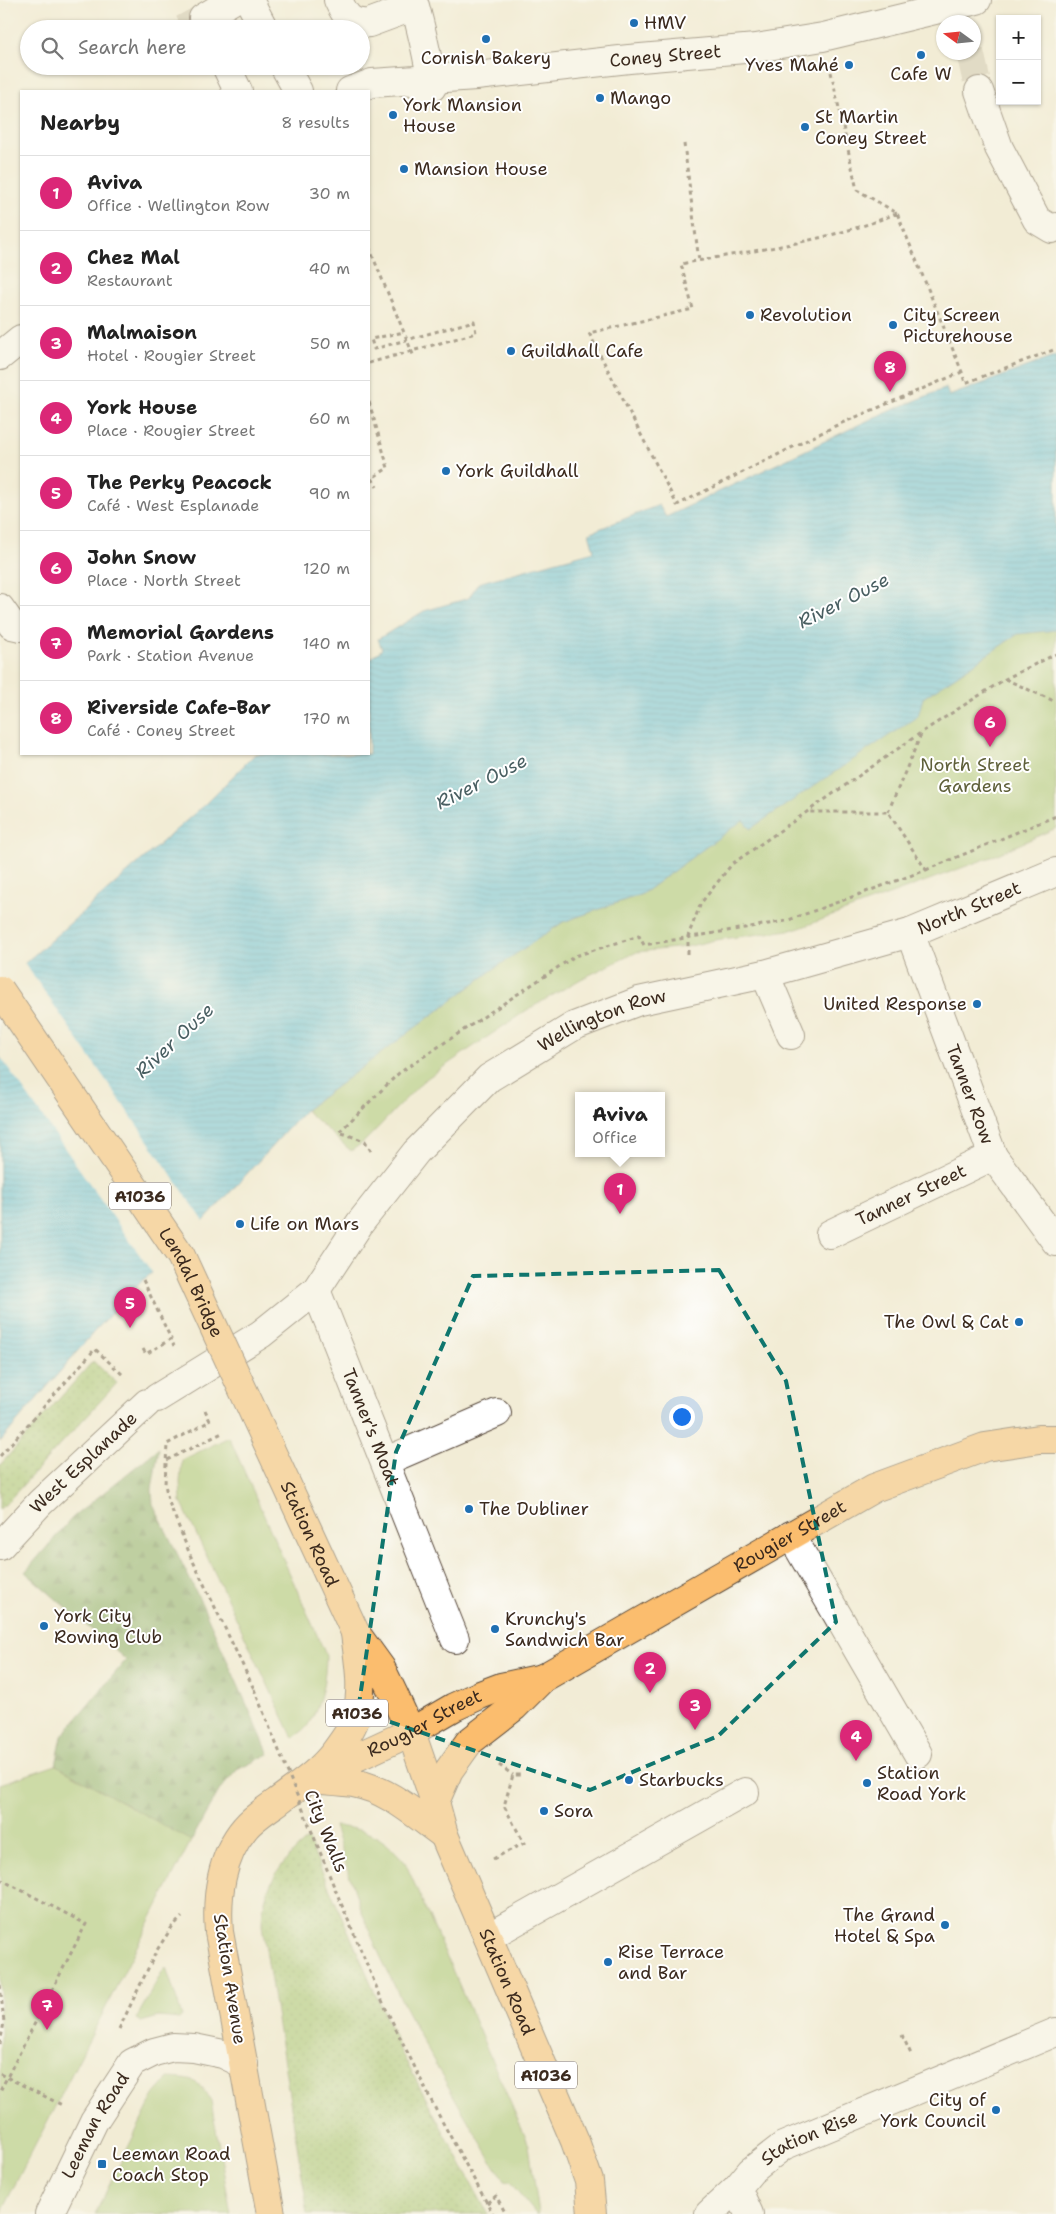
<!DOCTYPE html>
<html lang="en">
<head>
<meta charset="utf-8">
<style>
  :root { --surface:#fff; --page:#f2f2f2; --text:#222; --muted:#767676; --line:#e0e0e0; --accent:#db2777 }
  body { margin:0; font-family:"Shantell Sans",sans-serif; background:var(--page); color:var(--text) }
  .controls { position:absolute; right:15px; top:15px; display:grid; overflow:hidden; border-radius:0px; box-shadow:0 1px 4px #0004 }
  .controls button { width:45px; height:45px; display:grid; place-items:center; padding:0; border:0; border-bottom:1px solid var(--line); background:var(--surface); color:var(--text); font:25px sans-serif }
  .compass { position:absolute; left:936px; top:15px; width:45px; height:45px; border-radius:50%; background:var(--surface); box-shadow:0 1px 4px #0004; rotate:285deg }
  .you { position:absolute; left:681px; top:1416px; width:18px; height:18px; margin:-12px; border:4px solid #fff; border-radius:50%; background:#1a73e8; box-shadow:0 0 0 8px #1a73e833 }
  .badge { display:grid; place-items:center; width:32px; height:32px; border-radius:50%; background:var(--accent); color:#fff; font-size:16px; font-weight:700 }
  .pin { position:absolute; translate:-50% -41px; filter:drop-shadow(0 1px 2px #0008) }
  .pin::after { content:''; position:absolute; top:26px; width:18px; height:15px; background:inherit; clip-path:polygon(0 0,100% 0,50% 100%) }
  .popup { position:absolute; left:575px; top:1092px; width:90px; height:65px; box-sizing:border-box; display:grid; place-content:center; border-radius:0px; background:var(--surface); filter:drop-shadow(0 1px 4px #0005); font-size:16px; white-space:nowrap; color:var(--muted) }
  .popup b { font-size:19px; color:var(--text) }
  .popup::after { content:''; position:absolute; left:50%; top:100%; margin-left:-10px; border:10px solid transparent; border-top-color:var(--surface) }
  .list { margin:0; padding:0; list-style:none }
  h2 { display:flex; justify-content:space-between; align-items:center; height:65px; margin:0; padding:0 20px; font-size:21px }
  h2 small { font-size:16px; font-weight:400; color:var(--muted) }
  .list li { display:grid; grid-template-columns:32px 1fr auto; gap:15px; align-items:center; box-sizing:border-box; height:75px; padding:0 20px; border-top:1px solid var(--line) }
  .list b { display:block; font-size:19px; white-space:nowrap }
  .list p { margin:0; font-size:16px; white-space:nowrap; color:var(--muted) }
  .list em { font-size:16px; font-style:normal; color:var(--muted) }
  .icon { flex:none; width:28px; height:28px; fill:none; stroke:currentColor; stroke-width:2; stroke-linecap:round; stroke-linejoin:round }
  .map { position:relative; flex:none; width:1056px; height:2214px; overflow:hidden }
  .search { position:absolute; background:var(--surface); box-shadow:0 1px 4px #0004; left:20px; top:20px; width:350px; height:55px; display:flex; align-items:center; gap:12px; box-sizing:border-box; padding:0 18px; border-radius:28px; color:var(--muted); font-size:19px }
  .panel { position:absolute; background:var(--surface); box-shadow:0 1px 4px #0004; left:20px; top:90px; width:350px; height:665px; border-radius:0px }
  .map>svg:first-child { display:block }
  .grass { fill:url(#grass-dots); stroke:#6e7846 }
  .forest { fill:url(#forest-firs); stroke:#5e6a40 }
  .green { fill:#a1c56f; stroke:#6e7846 }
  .water { fill:url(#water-rules); stroke:#4f7680 }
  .pier { fill:#f2ecd6 }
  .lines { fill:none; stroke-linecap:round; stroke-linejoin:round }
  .minor-tunnel { stroke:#cdc5b1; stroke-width:28; stroke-dasharray:28 14; stroke-linecap:butt }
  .minor-casing { stroke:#56473a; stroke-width:30 }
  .major-casing { stroke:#56473a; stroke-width:30 }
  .path { stroke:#56473a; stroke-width:3; stroke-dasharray:4 4; stroke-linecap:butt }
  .minor { stroke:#fff; stroke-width:28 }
  .major { stroke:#fbbd6e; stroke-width:28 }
  .major-bridge-casing { stroke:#56473a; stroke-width:30; stroke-linecap:butt }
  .path-bridge { stroke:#56473a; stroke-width:3; stroke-dasharray:4 4; stroke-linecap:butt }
  .major-bridge { stroke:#fbbd6e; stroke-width:28 }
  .marked { fill:none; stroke:#0f766e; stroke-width:4; stroke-dasharray:10 6; stroke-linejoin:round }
  .poi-dot { fill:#1f6fb2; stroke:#fff; stroke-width:2 }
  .labels { text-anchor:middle; stroke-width:4; stroke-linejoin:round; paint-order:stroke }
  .shield { fill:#fff; stroke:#766a62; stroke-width:1 }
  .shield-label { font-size:16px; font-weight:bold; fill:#3b2a1e }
  .poi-label { font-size:18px; fill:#3b2a1e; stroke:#fff; text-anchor:start }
  .street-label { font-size:18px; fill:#3b2a1e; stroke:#fff }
  .park-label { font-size:18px; fill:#5f603a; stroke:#fff }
  .water-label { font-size:19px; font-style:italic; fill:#495f62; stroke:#fff }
</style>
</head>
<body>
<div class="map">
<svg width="1056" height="2214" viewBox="0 0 1056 2214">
  <defs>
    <pattern id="grass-dots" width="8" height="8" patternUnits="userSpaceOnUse" patternTransform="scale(1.25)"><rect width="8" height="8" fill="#a1c56f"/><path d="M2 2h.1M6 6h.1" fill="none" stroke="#84a05b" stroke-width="1.8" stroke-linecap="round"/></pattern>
    <pattern id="forest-firs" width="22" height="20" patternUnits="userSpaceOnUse" patternTransform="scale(1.25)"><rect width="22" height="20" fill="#80aa62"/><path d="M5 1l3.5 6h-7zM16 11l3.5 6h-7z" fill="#6a8b50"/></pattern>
    <pattern id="water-rules" width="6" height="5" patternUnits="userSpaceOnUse" patternTransform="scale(1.25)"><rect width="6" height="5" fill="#63c2e1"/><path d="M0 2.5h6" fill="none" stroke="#539eb6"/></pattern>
  </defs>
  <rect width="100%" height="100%" fill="#fff"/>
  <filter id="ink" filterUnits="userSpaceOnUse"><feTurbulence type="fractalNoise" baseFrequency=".02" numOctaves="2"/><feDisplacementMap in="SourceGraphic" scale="10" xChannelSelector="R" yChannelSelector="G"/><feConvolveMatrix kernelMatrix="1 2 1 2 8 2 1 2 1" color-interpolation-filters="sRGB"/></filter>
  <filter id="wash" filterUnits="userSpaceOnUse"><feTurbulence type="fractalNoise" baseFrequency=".0096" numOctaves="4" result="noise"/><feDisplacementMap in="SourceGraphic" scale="20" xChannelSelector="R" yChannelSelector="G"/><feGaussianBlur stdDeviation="1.12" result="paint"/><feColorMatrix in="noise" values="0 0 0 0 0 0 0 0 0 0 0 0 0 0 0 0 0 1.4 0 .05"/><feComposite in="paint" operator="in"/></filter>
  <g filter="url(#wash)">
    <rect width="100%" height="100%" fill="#f2ecd6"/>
    <path class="grass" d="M93,1361l24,22 -117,127v-45z
      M308,1839l93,213 87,162h-180l-46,-289c0,-37 18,-63 46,-86z"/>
    <path class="forest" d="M159,1448l-7,41 1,15 49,100 67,150 -32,16 -18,21 -28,50 -135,-76 6,-29 64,-76 -101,-88 47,-54z"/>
    <path class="green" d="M1056,630v198l-65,29 -194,72 -82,11 -29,7 -49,5 -56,27 -54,31 -104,71 -58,60 -14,10 -46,-41 190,-142 68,-46 79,-28 101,-75 7,10 167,-113 6,-18 95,-64z
      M229,1437l97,218c0,24 -5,49 -18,70 -3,5 -10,9 -15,13l-112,-236 -1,-20 2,-22z
      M56,1765l135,76 -191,373v-430z
      M334,1826c34,3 48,10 71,36l124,283 10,69h-3l-26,-32 -6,-1c-45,-75 -90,-150 -126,-230 -18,-40 -31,-83 -44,-125z
      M166,1967l16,49 -3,3 -20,-2 -18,5 -5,-3 27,-49z
      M169,2078c22,1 32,2 42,23l20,113h-136l59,-119z"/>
    <path class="water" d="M1056,356v274l-38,4 -95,64 -5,18 -168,113 -7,-9 -101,74 -79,28 -68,46 -190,142 -101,111 -52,52 -9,7 -50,53 -93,109v-457l204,-180 51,-51h114v-94l13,-11 -4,-10 46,-28 45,-13 9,-15 116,-32 -5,-18 70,-28 7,12 209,-100 71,-29 3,8z"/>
    <path class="pier" d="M23,961l182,262 -51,52 -154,-219v-75z"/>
  </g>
  <g filter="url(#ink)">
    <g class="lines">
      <path class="minor-tunnel" d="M183,29l20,-11
        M970,52l9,39"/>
      <g class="minor-casing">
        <g id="minor">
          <path d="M249,0l15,29"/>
          <path d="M338,0c7,15 12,25 31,23l46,-17c7,27 14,53 17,81l-10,1"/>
          <path d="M203,18l30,-18"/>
          <path d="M226,66l12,25"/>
          <path d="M284,66l14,25"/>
          <path id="s1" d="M350,91l22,-8 104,-7 153,-17 127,-11 67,-11 154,-37"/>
          <path d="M979,91l20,57 38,72 15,9 4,-2"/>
          <path d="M0,356l21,-17"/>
          <path d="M0,608l12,17 9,2"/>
          <path id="s2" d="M910,933l83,223 63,86"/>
          <path d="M765,974l26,61"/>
          <path id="s3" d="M830,1234l163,-78"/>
          <path id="s4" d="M316,1290l139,349"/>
          <path id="s5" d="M157,1398l104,-64 55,-44 44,-67 56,-71 73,-74 85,-52 65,-25 126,-27 145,-41 146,-61"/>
          <path d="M386,1461l111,-48"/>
          <path d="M791,1535l127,219"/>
          <path id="s6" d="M0,1546l40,-43 107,-100"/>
          <path d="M488,1937l257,-145"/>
          <path d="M737,2188l12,26"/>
          <path id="s7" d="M49,2214l45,-93 38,-58 22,-11 19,-5 21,1 29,6 21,10"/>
          <path id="s8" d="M709,2214l28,-26 14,-17 32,-25 273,-114"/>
        </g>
      </g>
      <g class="major-casing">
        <g id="major">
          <path id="s9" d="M255,1416l100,216 26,36 13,27 17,37 24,70 9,33 131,306 14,40 3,33"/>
          <path id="s10" d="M322,1773l89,-41 43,-25 26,-12 21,-8 42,-9"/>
          <path d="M310,1779c14,1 29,2 43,4 35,6 63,32 91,52"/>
          <path id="s11" d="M435,1802l14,-32 20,-28 45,-35 29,-29 331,-190 111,-41 54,-8h17"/>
          <path d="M271,2214l-52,-282c-3,-35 2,-76 26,-104 8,-10 22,-19 32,-26 21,-16 42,-29 58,-50 9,-12 18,-24 22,-39 7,-26 1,-54 -2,-80"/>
        </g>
      </g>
      <path class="path" d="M831,72l26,118 40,23 65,159 3,11 91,-34
        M684,144l15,117
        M897,213c-68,29 -144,37 -216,51l12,45 -104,24 88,172 158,-79 127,-54
        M369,247l45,110
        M369,363l107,-30 -2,-12 -100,28 -3,-10 33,-7
        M369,402l19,66 -16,10 5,9
        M1005,679l51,23
        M888,812l34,-80
        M926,870l130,-54
        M688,954v-18l13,-33 31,-39 190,-132 83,-53 51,-25
        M371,1151l-6,-10 -26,-9 60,-59 176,-117 64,-20 5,9 142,-24 140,-51 -38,-58h-82
        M143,1280l28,59
        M143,1349l3,5 25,-15 3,7
        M205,1410l5,11 -43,23 -2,40 3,16 23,57 63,132
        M0,1456l95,-107 29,27
        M167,1460l57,-28
        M499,1765l14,10
        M493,1859l31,-16 -20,-37 9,-31h7
        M0,1879l86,45 -86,167
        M335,1889l49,116 53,107 56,102
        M0,1985l4,37 -4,22
        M119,2029l38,-79 15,-23 10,-10
        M902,2035l9,19
        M0,2074l62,31
        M487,2203l9,-7 10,18"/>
      <use href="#minor" class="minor"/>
      <use href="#major" class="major"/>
      <g class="major-bridge-casing">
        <g id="major-bridge">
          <path id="s12" d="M0,990l181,266 74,160"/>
        </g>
      </g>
      <path class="path-bridge" d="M254,1689l81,200"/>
      <use href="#major-bridge" class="major-bridge"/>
    </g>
  </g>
  <path d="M0 0H1056V2214H0ZM719,1270l67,111 50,241 -118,114 -128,54 -232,-79 38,-259 77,-176z" fill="#f2ecd6" fill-opacity=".55" fill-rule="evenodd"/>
  <path class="marked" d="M719,1270l67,111 50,241 -118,114 -128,54 -232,-79 38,-259 77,-176z"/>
  <g class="poi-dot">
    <circle cx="634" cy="23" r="5"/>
    <circle cx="486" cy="39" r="5"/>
    <circle cx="921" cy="55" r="5"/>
    <circle cx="849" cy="65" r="5"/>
    <circle cx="600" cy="98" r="5"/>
    <circle cx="393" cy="115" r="5"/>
    <circle cx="805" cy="127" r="5"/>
    <circle cx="404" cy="169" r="5"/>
    <circle cx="750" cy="315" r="5"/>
    <circle cx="893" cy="325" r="5"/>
    <circle cx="511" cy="351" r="5"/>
    <circle cx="446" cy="471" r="5"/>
    <circle cx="977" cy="1004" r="5"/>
    <circle cx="240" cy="1224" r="5"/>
    <circle cx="1019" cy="1322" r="5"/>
    <circle cx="469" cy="1509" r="5"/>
    <circle cx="44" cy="1626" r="5"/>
    <circle cx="495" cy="1629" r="5"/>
    <circle cx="629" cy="1780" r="5"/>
    <circle cx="867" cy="1783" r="5"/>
    <circle cx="544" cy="1811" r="5"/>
    <circle cx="945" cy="1925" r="5"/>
    <circle cx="608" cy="1962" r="5"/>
    <circle cx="996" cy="2110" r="5"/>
    <rect x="97" y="2159" width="10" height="10" rx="2.5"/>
  </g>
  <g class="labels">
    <g class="shield">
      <rect x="109" y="1182.5" width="62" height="27" rx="4"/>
      <rect x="326" y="1699.5" width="62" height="27" rx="4"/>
      <rect x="515" y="2061.5" width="62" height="27" rx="4"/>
    </g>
    <g class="shield-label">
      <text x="140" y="1202">A1036</text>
      <text x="357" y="1719">A1036</text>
      <text x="546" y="2081">A1036</text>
    </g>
    <g class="poi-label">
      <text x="644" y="29">HMV</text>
      <text x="486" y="64" text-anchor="middle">Cornish Bakery</text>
      <text x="839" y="71" text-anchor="end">Yves Mahé</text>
      <text x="921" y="80" text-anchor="middle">Cafe W</text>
      <text x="610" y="104">Mango</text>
      <text x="403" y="111">York Mansion<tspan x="403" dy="21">House</tspan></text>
      <text x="815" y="123">St Martin<tspan x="815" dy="21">Coney Street</tspan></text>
      <text x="414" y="175">Mansion House</text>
      <text x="760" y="321">Revolution</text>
      <text x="903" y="321">City Screen<tspan x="903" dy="21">Picturehouse</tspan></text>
      <text x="521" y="357">Guildhall Cafe</text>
      <text x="456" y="477">York Guildhall</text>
      <text x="967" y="1010" text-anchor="end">United Response</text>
      <text x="250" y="1230">Life on Mars</text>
      <text x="1009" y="1328" text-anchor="end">The Owl &amp; Cat</text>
      <text x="479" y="1515">The Dubliner</text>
      <text x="54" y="1622">York City<tspan x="54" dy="21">Rowing Club</tspan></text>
      <text x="505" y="1625">Krunchy's<tspan x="505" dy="21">Sandwich Bar</tspan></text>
      <text x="877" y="1779">Station<tspan x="877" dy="21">Road York</tspan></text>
      <text x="639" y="1786">Starbucks</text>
      <text x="554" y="1817">Sora</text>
      <text x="935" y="1921" text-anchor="end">The Grand<tspan x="935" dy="21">Hotel &amp; Spa</tspan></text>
      <text x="618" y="1958">Rise Terrace<tspan x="618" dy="21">and Bar</tspan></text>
      <text x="986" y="2106" text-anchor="end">City of<tspan x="986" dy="21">York Council</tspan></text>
      <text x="112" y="2160">Leeman Road<tspan x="112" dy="21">Coach Stop</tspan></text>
    </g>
    <g class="street-label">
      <text dy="6" stroke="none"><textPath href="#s1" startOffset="318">Coney Street</textPath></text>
      <text dy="6" stroke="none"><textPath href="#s5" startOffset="980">North Street</textPath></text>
      <text dy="6" stroke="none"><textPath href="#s5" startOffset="595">Wellington Row</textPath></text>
      <text dy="6" stroke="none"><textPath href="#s2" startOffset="172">Tanner Row</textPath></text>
      <text dy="6" stroke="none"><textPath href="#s3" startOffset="90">Tanner Street</textPath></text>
      <text dy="6" stroke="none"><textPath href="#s12" startOffset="350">Lendal Bridge</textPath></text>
      <text dy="6" stroke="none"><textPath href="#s4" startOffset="148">Tanner's Moat</textPath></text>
      <text dy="6" stroke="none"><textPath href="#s6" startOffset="118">West Esplanade</textPath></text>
      <text dy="6" stroke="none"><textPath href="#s9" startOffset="130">Station Road</textPath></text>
      <text dy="6" stroke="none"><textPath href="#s11" startOffset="452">Rougier Street</textPath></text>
      <text dy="6" stroke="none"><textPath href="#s10" startOffset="114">Rougier Street</textPath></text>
      <text transform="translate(326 1831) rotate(68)" y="6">City Walls</text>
      <text transform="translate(230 1979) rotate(81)" y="6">Station Avenue</text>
      <text dy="6" stroke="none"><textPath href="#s9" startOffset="621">Station Road</textPath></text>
      <text dy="6" stroke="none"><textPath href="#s7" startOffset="100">Leeman Road</textPath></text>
      <text dy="6" stroke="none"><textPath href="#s8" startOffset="128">Station Rise</textPath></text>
    </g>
    <g class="park-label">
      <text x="975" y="771">North Street<tspan x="975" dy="21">Gardens</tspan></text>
    </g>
    <g class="water-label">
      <text transform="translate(843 600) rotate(-27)" y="7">River Ouse</text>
      <text transform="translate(481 781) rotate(-27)" y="7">River Ouse</text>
      <text transform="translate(174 1040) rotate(-43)" y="7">River Ouse</text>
    </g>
  </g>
</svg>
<div class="controls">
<button>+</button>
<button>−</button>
</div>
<svg class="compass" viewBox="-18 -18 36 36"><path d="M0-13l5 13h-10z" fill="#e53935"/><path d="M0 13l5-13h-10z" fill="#767676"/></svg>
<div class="you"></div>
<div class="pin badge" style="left:620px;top:1214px">1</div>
<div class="popup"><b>Aviva</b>Office</div>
<div class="pin badge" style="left:650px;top:1693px">2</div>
<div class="pin badge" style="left:695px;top:1730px">3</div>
<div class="pin badge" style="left:856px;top:1761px">4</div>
<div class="pin badge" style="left:130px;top:1328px">5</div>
<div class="pin badge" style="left:990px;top:747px">6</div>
<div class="pin badge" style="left:47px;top:2030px">7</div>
<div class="pin badge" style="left:890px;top:392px">8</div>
<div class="search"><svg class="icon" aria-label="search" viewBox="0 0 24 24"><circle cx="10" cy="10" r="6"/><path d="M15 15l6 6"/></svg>Search here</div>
<section class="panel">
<h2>Nearby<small>8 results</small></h2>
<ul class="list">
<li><span class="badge">1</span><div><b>Aviva</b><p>Office · Wellington Row</p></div><em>30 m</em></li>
<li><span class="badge">2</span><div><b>Chez Mal</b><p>Restaurant</p></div><em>40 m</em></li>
<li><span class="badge">3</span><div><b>Malmaison</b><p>Hotel · Rougier Street</p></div><em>50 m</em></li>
<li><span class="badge">4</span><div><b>York House</b><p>Place · Rougier Street</p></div><em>60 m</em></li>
<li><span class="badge">5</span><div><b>The Perky Peacock</b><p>Café · West Esplanade</p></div><em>90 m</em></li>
<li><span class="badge">6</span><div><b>John Snow</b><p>Place · North Street</p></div><em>120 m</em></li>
<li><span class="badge">7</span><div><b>Memorial Gardens</b><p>Park · Station Avenue</p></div><em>140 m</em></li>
<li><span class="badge">8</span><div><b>Riverside Cafe-Bar</b><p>Café · Coney Street</p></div><em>170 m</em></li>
</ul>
</section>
</div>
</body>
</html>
